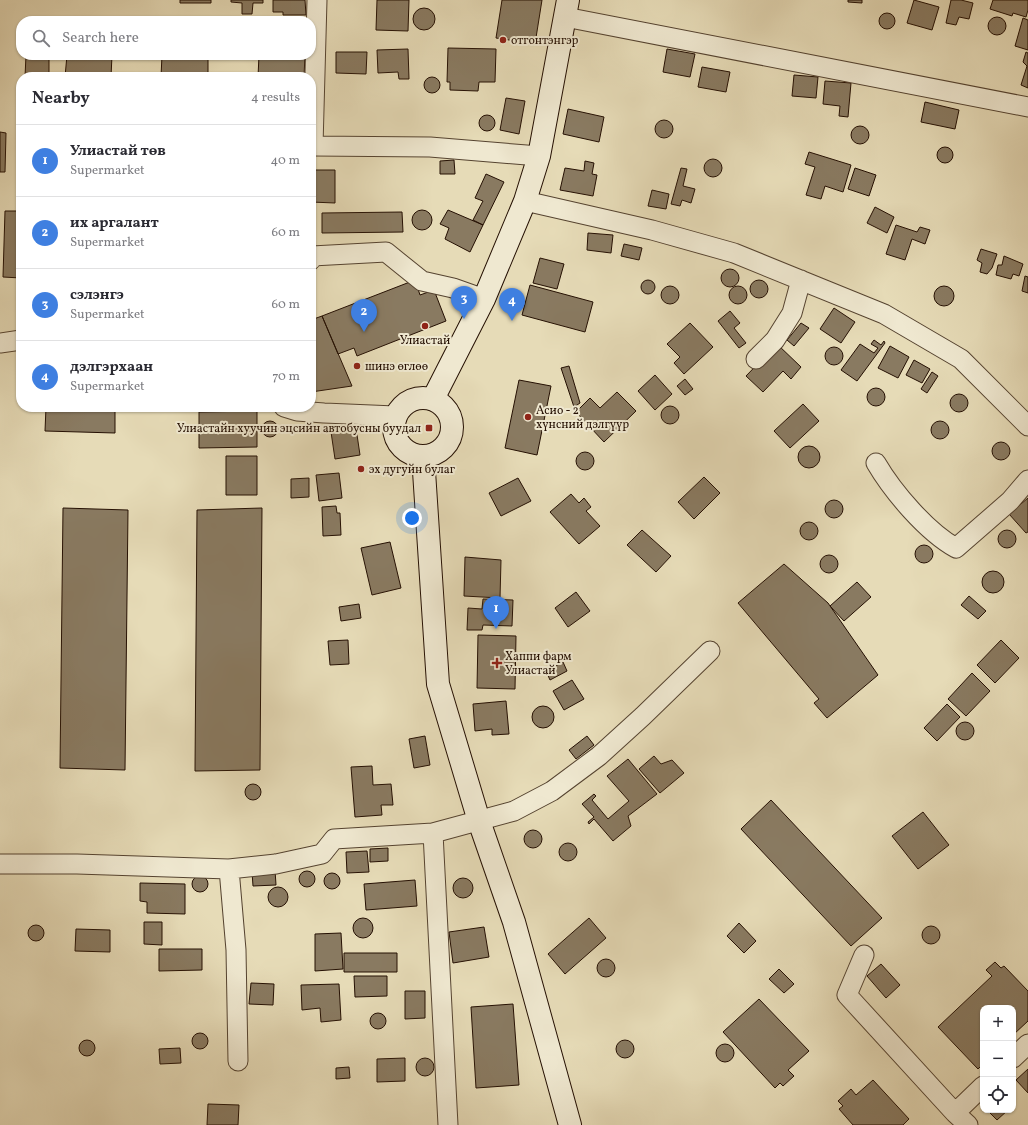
<!DOCTYPE html>
<html lang="en">
<head>
<meta charset="utf-8">
<style>
  :root { --surface:#fff; --page:#f7f7f7; --text:#2b2b33; --muted:#7c7c81; --line:#e1e1e2; --accent:#d93025 }
  body { margin:0; font-family:Vollkorn,serif; background:var(--page); color:var(--text) }
  .controls { position:absolute; right:12px; bottom:12px; display:grid; overflow:hidden; border-radius:8px; box-shadow:0 1px 3px #0004 }
  .controls button { width:36px; height:36px; display:grid; place-items:center; padding:0; border:0; border-bottom:1px solid var(--line); background:var(--surface); color:var(--text); font:20px sans-serif }
  .you { position:absolute; left:412px; top:518px; width:14px; height:14px; margin:-10px; border:3px solid #fff; border-radius:50%; background:#1a73e8; box-shadow:0 0 0 6px #1a73e833 }
  .badge { display:grid; place-items:center; width:26px; height:26px; border-radius:50%; background:var(--accent); color:#fff; font-size:13px; font-weight:700 }
  .pin { position:absolute; translate:-50% -33px; filter:drop-shadow(0 1px 2px #0008) }
  .pin::after { content:''; position:absolute; top:21px; width:14px; height:12px; background:inherit; clip-path:polygon(0 0,100% 0,50% 100%) }
  .list { margin:0; padding:0; list-style:none }
  h2 { display:flex; justify-content:space-between; align-items:center; height:52px; margin:0; padding:0 16px; font-size:17px }
  h2 small { font-size:13px; font-weight:400; color:var(--muted) }
  .list li { display:grid; grid-template-columns:26px 1fr auto; gap:12px; align-items:center; box-sizing:border-box; height:72px; padding:0 16px; border-top:1px solid var(--line) }
  .list b { display:block; font-size:15px; white-space:nowrap }
  .list p { margin:0; font-size:13px; white-space:nowrap; color:var(--muted) }
  .list em { font-size:13px; font-style:normal; color:var(--muted) }
  .icon { flex:none; width:22px; height:22px; fill:none; stroke:currentColor; stroke-width:2; stroke-linecap:round; stroke-linejoin:round }
  .map { position:relative; flex:none; width:1028px; height:1125px; overflow:hidden }
  .search { position:absolute; background:var(--surface); box-shadow:0 1px 3px #0004; left:16px; top:16px; width:300px; height:44px; display:flex; align-items:center; gap:10px; box-sizing:border-box; padding:0 14px; border-radius:16px; color:var(--muted); font-size:15px }
  .panel { position:absolute; background:var(--surface); box-shadow:0 1px 3px #0004; left:16px; top:72px; width:300px; height:340px; border-radius:16px }
  .map>svg:first-child { display:block }
  .building { fill:#897a61; stroke:#251003 }
  .lines { fill:none; stroke-linecap:round; stroke-linejoin:round }
  .street-casing { stroke:#554330; stroke-width:21 }
  .secondary-casing { stroke:#251003; stroke-width:24 }
  .street { stroke:#efe8d0; stroke-width:19 }
  .secondary { stroke:#efe8d0; stroke-width:22 }
  .poi-dot { fill:#8f2418; stroke:#efe8d0; stroke-width:1.5 }
  .labels { text-anchor:middle; stroke-width:4; stroke-linejoin:round; paint-order:stroke }
  .poi-label { font-size:12px; fill:#251003; stroke:#efe8d0; text-anchor:start }
</style>
</head>
<body>
<div class="map">
<svg width="1028" height="1125" viewBox="0 0 1028 1125">
  <rect width="100%" height="100%" fill="#e6dbb7"/>
  <filter id="stains"><feTurbulence type="fractalNoise" baseFrequency=".005" numOctaves="4"/><feColorMatrix values="0 0 0 0 .2 0 0 0 0 .09 0 0 0 0 .02 0 0 0 .5 -.17"/></filter>
  <radialGradient id="worn" r=".72"><stop offset=".6" stop-color="#630" stop-opacity="0"/><stop offset="1" stop-color="#630" stop-opacity=".3"/></radialGradient>
  <path class="building" d="M180,0h31v3h-31z
    M231,0h32v3h-10l-1,11h-10v-11l-11,-1z
    M273,0h32l1,15h-23v-3h-10z
    M377,0h32l-1,31 -32,-1z
    M502,0h40l-7,44 -39,-6z
    M848,0h14v3l-14,-1z
    M914,0l25,7 -7,23 -25,-7z
    M951,0h10l12,3 -4,16 -10,-2 -3,8 -10,-2z
    M993,0h35v10l-2,7 -13,-4 -1,3 -22,-7z
    M413 19a11 11 0 1 1 22 0a11 11 0 1 1-22 0Z
    M879 21a8 8 0 1 1 16 0a8 8 0 1 1-16 0Z
    M988 26a9 9 0 1 1 18 0a9 9 0 1 1-18 0Z
    M1023,18l5,2v30l-13,-4z
    M448,48l48,1 -1,33h-16l-1,9 -28,-1v-8h-3z
    M408,49l1,30h-10l-1,-7 -20,1 -1,-23z
    M667,49l28,5 -5,23 -27,-5z
    M336,52h31l-1,22 -30,-1z
    M1026,52l2,1v35l-7,-3 6,-19 -4,-4z
    M26,55h23v22h-24z
    M67,55h45l-1,22h-46z
    M162,55h46v22h-47z
    M259,55h46l-1,22h-46z
    M702,67l28,5 -4,20 -28,-5z
    M794,75l24,2 -2,21 -24,-2z
    M424 85a8 8 0 1 1 16 0a8 8 0 1 1-16 0Z
    M825,81l26,2 -3,34 -9,-1 1,-10 -17,-2z
    M506,98l19,3 -6,33 -19,-4z
    M925,102l34,8 -4,19 -34,-7z
    M568,109l36,8 -5,25 -36,-8z
    M479 123a8 8 0 1 1 16 0a8 8 0 1 1-16 0Z
    M655 129a9 9 0 1 1 18 0a9 9 0 1 1-18 0Z
    M851 135a9 9 0 1 1 18 0a9 9 0 1 1-18 0Z
    M0,132l6,1 -1,39h-5z
    M937 155a8 8 0 1 1 16 0a8 8 0 1 1-16 0Z
    M809,152l42,13 -8,27 -18,-6 -4,13 -15,-4 9,-28 -10,-3z
    M704 168a9 9 0 1 1 18 0a9 9 0 1 1-18 0Z
    M454,160l1,14h-15v-13z
    M585,161l9,2 -2,11 5,1 -4,21 -33,-6 5,-22 19,3z
    M681,168l6,1 -4,17 12,3 -4,14 -9,-3 -2,6 -9,-2z
    M855,168l21,7 -7,21 -21,-7z
    M311,170h24v33l-24,-1z
    M486,174l18,8 -21,43 -10,-5 10,-19 -8,-3z
    M652,190l17,4 -3,15 -18,-3z
    M875,207l19,10 -7,16 -20,-10z
    M448,210l35,15 -13,27 -25,-13 4,-11 -9,-4z
    M412 220a10 10 0 1 1 20 0a10 10 0 1 1-20 0Z
    M5,211h16v67l-18,-1z
    M402,212l1,20 -81,1v-20z
    M896,225l21,7 3,-5 10,3 -5,14 -13,-5 -7,21 -19,-6z
    M588,233l25,2 -2,18 -24,-3z
    M624,244l18,4 -3,12 -18,-4z
    M981,249l16,5 -5,14 -5,6 -7,-2 2,-9 -5,-3z
    M1004,256l19,8 -4,12 -6,-2 -2,5 -15,-4 2,-10h4z
    M540,258l24,6 -7,25 -24,-6z
    M721 278a9 9 0 1 1 18 0a9 9 0 1 1-18 0Z
    M1025,276l3,1v16l-6,-2z
    M641 287a7 7 0 1 1 14 0a7 7 0 1 1-14 0Z
    M750 289a9 9 0 1 1 18 0a9 9 0 1 1-18 0Z
    M415,280l5,15 14,-5 12,31 -89,35 -3,-8 -16,6 -16,-38z
    M530,285l63,17 -8,30 -63,-17z
    M729 295a9 9 0 1 1 18 0a9 9 0 1 1-18 0Z
    M661 295a9 9 0 1 1 18 0a9 9 0 1 1-18 0Z
    M934 296a10 10 0 1 1 20 0a10 10 0 1 1-20 0Z
    M834,308l21,14 -14,21 -21,-14z
    M730,311l10,12 -6,5 12,15 -7,5 -21,-27z
    M322,316l30,70 -41,6v-72z
    M690,323l23,24 -29,27 -10,-11 6,-6 -13,-13z
    M801,323l8,5 -15,18 -7,-6z
    M874,340l7,5 3,-4 1,2 -28,38 -16,-11 19,-26 14,9 4,-5 -7,-4z
    M777,344l24,23 -10,12 -8,-8 -20,21 -17,-16z
    M890,346l19,11 -11,21 -20,-10z
    M825 356a9 9 0 1 1 18 0a9 9 0 1 1-18 0Z
    M914,360l16,9 -8,14 -16,-8z
    M569,366l11,37 -6,4 -13,-39z
    M932,372l6,4 -11,17 -6,-4z
    M655,375l17,19 -17,16 -17,-19z
    M685,379l8,10 -8,6 -8,-9z
    M519,380l32,6 -14,69 -32,-7z
    M867 397a9 9 0 1 1 18 0a9 9 0 1 1-18 0Z
    M617,392l19,19 -32,31 -28,-30 14,-14 10,10z
    M950 403a9 9 0 1 1 18 0a9 9 0 1 1-18 0Z
    M803,404l16,17 -29,27 -16,-17z
    M661 415a9 9 0 1 1 18 0a9 9 0 1 1-18 0Z
    M46,407h69v26l-70,-2z
    M257,411v36l-58,1v-36z
    M931 430a9 9 0 1 1 18 0a9 9 0 1 1-18 0Z
    M262 429a8 8 0 1 1 16 0a8 8 0 1 1-16 0Z
    M356,428l4,27 -25,4 -4,-27z
    M992 451a9 9 0 1 1 18 0a9 9 0 1 1-18 0Z
    M798 457a11 11 0 1 1 22 0a11 11 0 1 1-22 0Z
    M576 461a9 9 0 1 1 18 0a9 9 0 1 1-18 0Z
    M226,456h31v39h-31z
    M339,473l3,25 -23,3 -3,-26z
    M704,477l16,16 -26,26 -16,-17z
    M309,478v19l-18,1v-19z
    M518,478l13,23 -30,15 -12,-23z
    M571,494l8,9 5,-5 7,9 -5,4 14,15 -21,18 -29,-32z
    M1028,498v34l-2,1 -17,-19z
    M825 509a9 9 0 1 1 18 0a9 9 0 1 1-18 0Z
    M336,506l1,7h3l1,22 -18,1 -1,-29z
    M63,508l65,2 -3,260 -65,-2z
    M262,508l-2,262 -65,1 2,-261z
    M800 531a9 9 0 1 1 18 0a9 9 0 1 1-18 0Z
    M998 539a9 9 0 1 1 18 0a9 9 0 1 1-18 0Z
    M642,530l29,26 -15,16 -29,-27z
    M390,542l11,46 -29,7 -11,-47z
    M915 554a9 9 0 1 1 18 0a9 9 0 1 1-18 0Z
    M820 564a9 9 0 1 1 18 0a9 9 0 1 1-18 0Z
    M465,557l36,3 -1,38 -36,-2z
    M784,564l44,39 50,72 -51,43 -13,-15 5,-4 -81,-96z
    M982 582a11 11 0 1 1 22 0a11 11 0 1 1-22 0Z
    M857,582l14,15 -27,24 -14,-15z
    M576,592l14,19 -22,16 -13,-19z
    M969,596l17,15 -8,8 -17,-14z
    M483,599l30,1 -1,26 -29,-1 -1,5h-15l1,-22 14,1z
    M359,604l2,14 -20,3 -2,-14z
    M478,635l38,1 -1,53 -38,-1z
    M348,640l1,24 -19,1 -2,-24z
    M1001,640l18,18 -24,25 -18,-18z
    M563,662l4,9 -17,9 -4,-9z
    M972,673l18,18 -24,25 -18,-17z
    M572,680l12,19 -20,11 -11,-19z
    M506,701l3,33 -17,1v-6l-17,2 -2,-27z
    M947,704l13,13 -23,24 -13,-13z
    M532 717a11 11 0 1 1 22 0a11 11 0 1 1-22 0Z
    M956 731a9 9 0 1 1 18 0a9 9 0 1 1-18 0Z
    M425,736l5,29 -16,3 -5,-29z
    M587,736l7,9 -18,14 -7,-9z
    M654,756l7,8 11,-4 12,13 -24,20 -21,-24z
    M628,759l29,35 -29,22 3,10 -18,15 -19,-22 -5,5 -1,-2 6,-5 -12,-13 12,-10 2,2 -4,4 16,19 21,-18 -22,-25z
    M372,766l1,19 18,-1 2,21h-12l1,10 -27,2 -4,-50z
    M245 792a8 8 0 1 1 16 0a8 8 0 1 1-16 0Z
    M771,800l111,118 -31,28 -110,-117z
    M923,812l26,33 -31,24 -26,-33z
    M524 839a9 9 0 1 1 18 0a9 9 0 1 1-18 0Z
    M559 852a9 9 0 1 1 18 0a9 9 0 1 1-18 0Z
    M388,848v13l-18,1v-13z
    M367,851l2,21 -22,1 -1,-21z
    M275,870l1,15 -23,1 -1,-14z
    M299 879a8 8 0 1 1 16 0a8 8 0 1 1-16 0Z
    M324 881a8 8 0 1 1 16 0a8 8 0 1 1-16 0Z
    M192 884a8 8 0 1 1 16 0a8 8 0 1 1-16 0Z
    M453 888a10 10 0 1 1 20 0a10 10 0 1 1-20 0Z
    M415,880l2,26 -51,4 -2,-26z
    M140,883l45,1v30l-38,-1v-11l-7,-1z
    M268 897a10 10 0 1 1 20 0a10 10 0 1 1-20 0Z
    M589,918l17,20 -41,36 -17,-20z
    M353 928a10 10 0 1 1 20 0a10 10 0 1 1-20 0Z
    M144,922h18v23l-18,-1z
    M739,923l17,18 -12,12 -17,-17z
    M28 933a8 8 0 1 1 16 0a8 8 0 1 1-16 0Z
    M922 935a9 9 0 1 1 18 0a9 9 0 1 1-18 0Z
    M484,927l5,30 -36,6 -4,-31z
    M76,929l34,1v22l-35,-1z
    M341,933l2,36 -28,2v-37z
    M159,949h43v21l-43,1z
    M344,953h53v19h-53z
    M597 968a9 9 0 1 1 18 0a9 9 0 1 1-18 0Z
    M995,962l6,6 3,-2 24,25v30l-15,14v-27h-30v56l-5,5 -40,-42 54,-51 -6,-6z
    M881,964l19,21 -14,13 -19,-22z
    M779,969l15,15 -10,9 -15,-14z
    M354,976h33v20l-32,1z
    M251,983l23,1 -1,21 -24,-1z
    M339,984l2,36 -20,2 -1,-14 -18,2 -1,-25z
    M405,991h20v27l-20,1z
    M759,999l50,52 -21,19 6,6 -11,10 -3,-3 -5,5 -52,-56z
    M513,1004l6,81 -43,3 -5,-81z
    M370 1021a8 8 0 1 1 16 0a8 8 0 1 1-16 0Z
    M192 1041a8 8 0 1 1 16 0a8 8 0 1 1-16 0Z
    M616 1049a9 9 0 1 1 18 0a9 9 0 1 1-18 0Z
    M79 1048a8 8 0 1 1 16 0a8 8 0 1 1-16 0Z
    M716 1053a9 9 0 1 1 18 0a9 9 0 1 1-18 0Z
    M180,1048l1,15 -21,1 -1,-15z
    M416 1067a9 9 0 1 1 18 0a9 9 0 1 1-18 0Z
    M405,1058v23l-28,1v-23z
    M349,1067l1,11 -14,1v-11z
    M1028,1069v24l-12,-13z
    M873,1080l36,39 -6,6h-50l-14,-16 4,-3 -5,-5 13,-12 5,6z
    M208,1104l31,1 -1,20h-31z
    M987,1110h21l-11,10z"/>
  <g class="lines">
    <g class="street-casing">
      <path id="street" d="M317,0l-4,146 117,1 109,9
        M565,17l463,90
        M525,201l127,29 82,23 150,61 77,45 67,67
        M311,260l1,-4 74,-4 36,29 31,7 31,11
        M0,343l21,-3
        M756,359l19,-19 17,-27 9,-33
        M284,407l13,4 27,2 71,3
        M876,463c17,29 51,69 80,85l54,-47 18,-21
        M433,833l15,292
        M0,864h77l152,5 47,-5 46,-10 12,-15 99,-6 81,-22 38,-20 47,-35 44,-40 67,-65
        M229,869l7,81 2,111
        M864,955l-17,40 108,118
        M1013,1058l15,-14
        M968,1125l-13,-12 28,-27"/>
    </g>
    <g class="secondary-casing">
      <path id="secondary" d="M394 427a29 29 0 1 1 58 0a29 29 0 1 1-58 0Z
        M433,399l51,-100 41,-98 14,-45 29,-156
        M423,456l15,228 41,137 35,101 56,203"/>
    </g>
    <use href="#street" class="street"/>
    <use href="#secondary" class="secondary"/>
  </g>
  <g class="poi-dot">
    <circle cx="503" cy="40" r="4"/>
    <circle cx="425" cy="326" r="4"/>
    <circle cx="357" cy="366" r="4"/>
    <circle cx="528" cy="417" r="4"/>
    <rect x="425" y="424" width="8" height="8" rx="2"/>
    <circle cx="361" cy="469" r="4"/>
    <path d="M495 657h4v4h4v4h-4v4h-4v-4h-4v-4h4z"/>
  </g>
  <g class="labels">
    <g class="poi-label">
      <text x="511" y="44">отгонтэнгэр</text>
      <text x="425" y="344" text-anchor="middle">Улиастай</text>
      <text x="365" y="370">шинэ өглөө</text>
      <text x="536" y="414">Асио - 2<tspan x="536" dy="14">хүнсний дэлгүүр</tspan></text>
      <text x="421" y="432" text-anchor="end">Улиастайн хуучин эцсийн автобусны буудал</text>
      <text x="369" y="473">эх дугуйн булаг</text>
      <text x="505" y="660">Хаппи фарм<tspan x="505" dy="14">Улиастай</tspan></text>
    </g>
  </g>
  <rect width="100%" height="100%" filter="url(#stains)"/>
  <rect width="100%" height="100%" fill="url(#worn)"/>
</svg>
<div class="controls">
<button>+</button>
<button>−</button>
<button><svg class="icon" aria-label="locate" viewBox="0 0 24 24"><circle cx="12" cy="12" r="6"/><path d="M12 2v4M12 18v4M2 12h4M18 12h4"/></svg></button>
</div>
<div class="you"></div>
<div class="pin badge" style="left:496px;top:629px;background:#3f7fe0">1</div>
<div class="pin badge" style="left:364px;top:332px;background:#3f7fe0">2</div>
<div class="pin badge" style="left:464px;top:319px;background:#3f7fe0">3</div>
<div class="pin badge" style="left:512px;top:321px;background:#3f7fe0">4</div>
<div class="search"><svg class="icon" aria-label="search" viewBox="0 0 24 24"><circle cx="10" cy="10" r="6"/><path d="M15 15l6 6"/></svg>Search here</div>
<section class="panel">
<h2>Nearby<small>4 results</small></h2>
<ul class="list">
<li><span class="badge" style="background:#3f7fe0">1</span><div><b>Улиастай төв</b><p>Supermarket</p></div><em>40 m</em></li>
<li><span class="badge" style="background:#3f7fe0">2</span><div><b>их аргалант</b><p>Supermarket</p></div><em>60 m</em></li>
<li><span class="badge" style="background:#3f7fe0">3</span><div><b>сэлэнгэ</b><p>Supermarket</p></div><em>60 m</em></li>
<li><span class="badge" style="background:#3f7fe0">4</span><div><b>дэлгэрхаан</b><p>Supermarket</p></div><em>70 m</em></li>
</ul>
</section>
</div>
</body>
</html>
